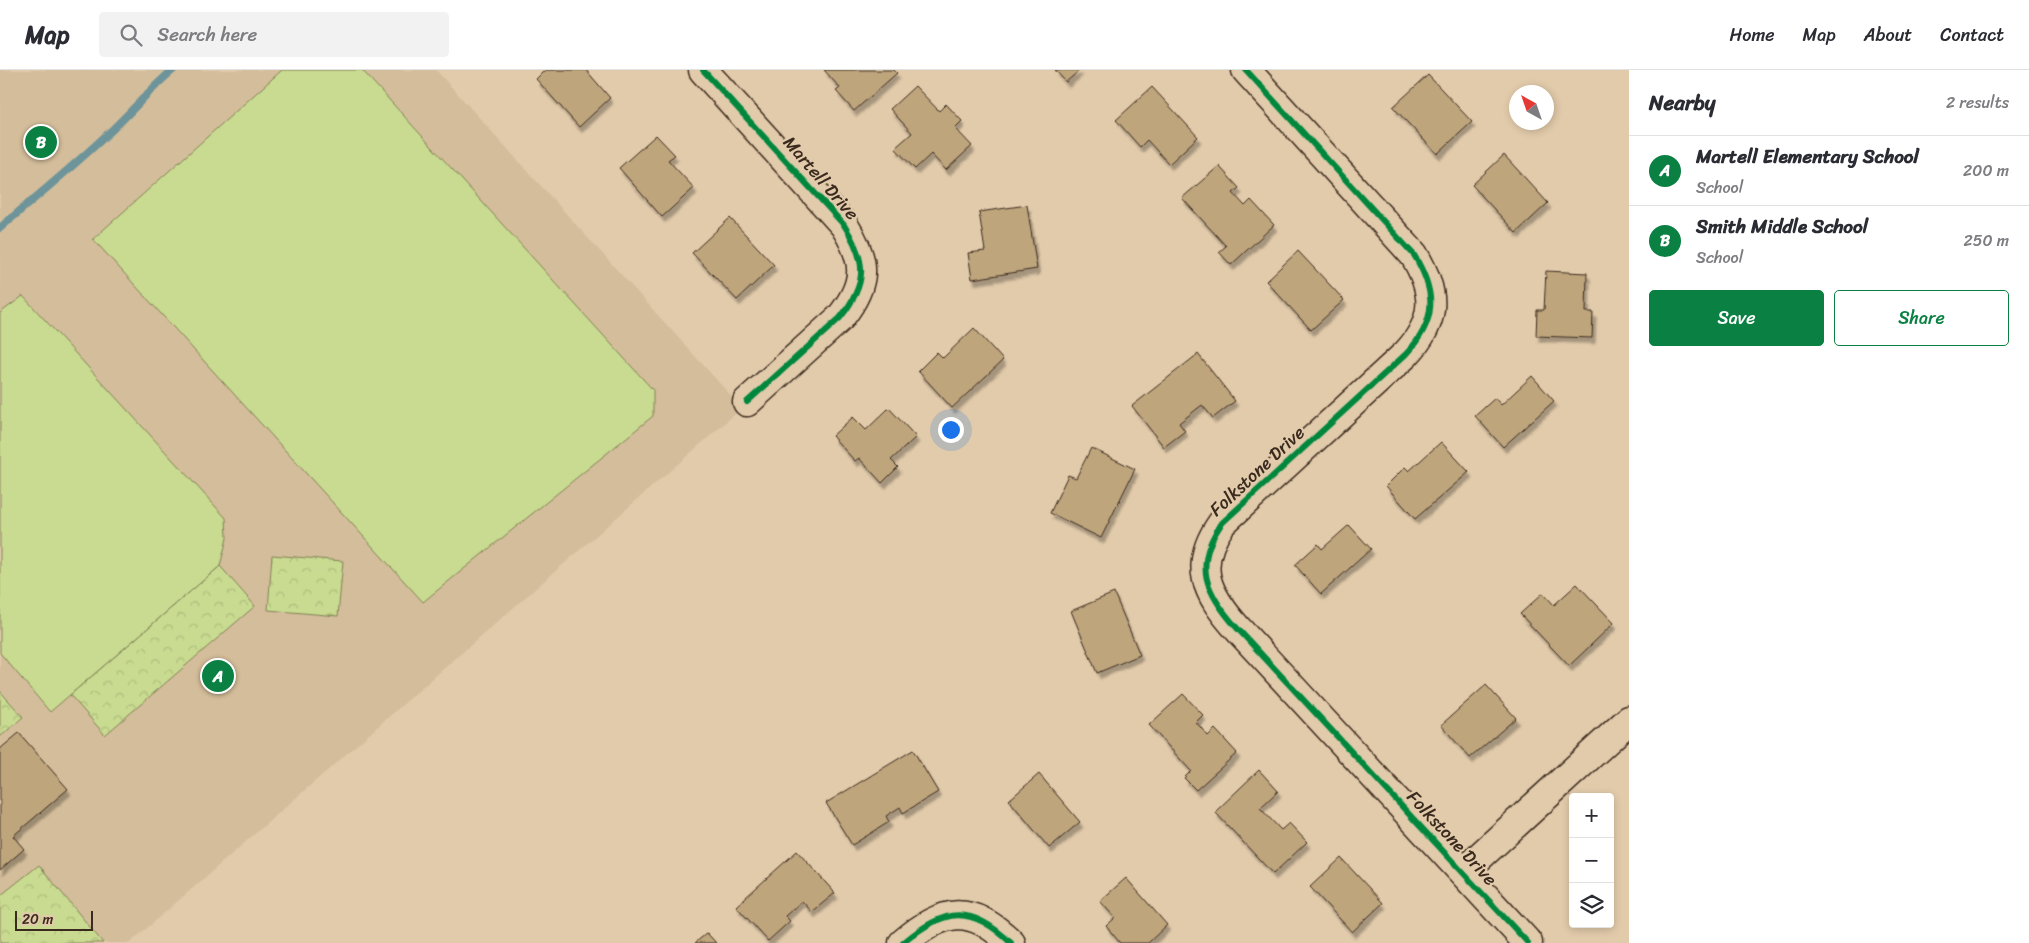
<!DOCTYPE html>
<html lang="en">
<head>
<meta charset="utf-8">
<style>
  :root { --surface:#fff; --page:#f2f2f3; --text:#2b2b33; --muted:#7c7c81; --line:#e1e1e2; --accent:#0b8043 }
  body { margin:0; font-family:Sriracha,sans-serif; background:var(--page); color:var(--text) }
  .controls { position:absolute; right:15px; bottom:15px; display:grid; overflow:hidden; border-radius:5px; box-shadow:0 2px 8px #0003 }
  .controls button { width:45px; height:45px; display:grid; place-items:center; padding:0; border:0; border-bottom:1px solid var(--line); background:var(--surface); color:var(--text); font:25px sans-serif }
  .compass { position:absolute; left:1509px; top:15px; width:45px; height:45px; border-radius:50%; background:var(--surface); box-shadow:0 2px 8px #0003; rotate:320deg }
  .scale { position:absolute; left:15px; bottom:12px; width:78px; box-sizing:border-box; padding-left:5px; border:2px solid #3b2a1e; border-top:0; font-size:14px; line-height:18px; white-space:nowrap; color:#3b2a1e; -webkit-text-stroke:4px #e2cbab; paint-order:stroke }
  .you { position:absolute; left:950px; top:359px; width:18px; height:18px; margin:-12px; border:4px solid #fff; border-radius:50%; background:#1a73e8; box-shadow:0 0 0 8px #1a73e833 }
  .badge { display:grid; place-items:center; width:32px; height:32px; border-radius:50%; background:var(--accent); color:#fff; font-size:16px; font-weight:700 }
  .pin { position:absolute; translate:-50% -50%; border:2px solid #fff; box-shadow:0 1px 5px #0006 }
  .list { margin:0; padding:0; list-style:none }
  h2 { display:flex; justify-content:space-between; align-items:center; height:65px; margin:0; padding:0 20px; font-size:21px }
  h2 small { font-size:16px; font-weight:400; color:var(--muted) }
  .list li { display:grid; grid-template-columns:32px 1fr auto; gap:15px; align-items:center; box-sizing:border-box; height:70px; padding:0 20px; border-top:1px solid var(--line) }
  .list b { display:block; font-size:19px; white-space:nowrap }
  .list p { margin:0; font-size:16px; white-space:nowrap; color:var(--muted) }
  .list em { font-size:16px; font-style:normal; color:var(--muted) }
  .actions { display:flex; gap:10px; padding:15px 20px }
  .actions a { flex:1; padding:11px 0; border:1px solid var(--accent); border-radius:5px; text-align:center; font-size:18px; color:var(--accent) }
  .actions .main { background:var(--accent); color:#fff }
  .icon { flex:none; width:28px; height:28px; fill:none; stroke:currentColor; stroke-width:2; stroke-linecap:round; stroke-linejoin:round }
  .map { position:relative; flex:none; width:1629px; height:873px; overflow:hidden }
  header { display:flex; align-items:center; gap:30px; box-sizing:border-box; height:70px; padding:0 25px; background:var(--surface); border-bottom:1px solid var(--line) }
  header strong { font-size:24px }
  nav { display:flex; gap:28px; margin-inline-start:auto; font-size:18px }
  .search { width:350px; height:45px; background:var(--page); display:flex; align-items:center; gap:12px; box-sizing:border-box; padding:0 18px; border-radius:5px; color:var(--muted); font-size:19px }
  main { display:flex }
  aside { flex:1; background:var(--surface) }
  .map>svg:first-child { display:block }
  .built { fill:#d4bd9a }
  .park { fill:url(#park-crowns); stroke:#828257 }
  .pitch { fill:#c8db90; stroke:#828257 }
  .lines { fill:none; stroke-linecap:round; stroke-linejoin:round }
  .stream { stroke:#6d949a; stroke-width:8 }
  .building { fill:#bea57c; stroke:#3b2a1e; filter:url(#shadow) }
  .minor-casing { stroke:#3b2a1e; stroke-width:31 }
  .minor { stroke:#e2cbab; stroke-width:28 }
  .cycleway-casing { stroke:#e2cbab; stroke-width:9 }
  .cycleway { stroke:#00873e; stroke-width:6 }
  .labels { text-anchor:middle; stroke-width:4.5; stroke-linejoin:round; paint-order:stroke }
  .street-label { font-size:18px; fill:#3b2a1e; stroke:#e2cbab }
</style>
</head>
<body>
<header>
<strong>Map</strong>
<div class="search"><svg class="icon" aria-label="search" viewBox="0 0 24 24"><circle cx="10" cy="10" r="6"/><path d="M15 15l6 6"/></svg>Search here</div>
<nav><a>Home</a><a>Map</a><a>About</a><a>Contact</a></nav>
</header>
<main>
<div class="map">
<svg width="1629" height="873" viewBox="0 0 1629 873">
  <defs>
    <pattern id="park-crowns" width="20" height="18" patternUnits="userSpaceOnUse" patternTransform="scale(1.25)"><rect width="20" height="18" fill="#c8db90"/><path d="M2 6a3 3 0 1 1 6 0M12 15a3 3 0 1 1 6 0" fill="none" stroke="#adbc7c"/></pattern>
    <filter id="shadow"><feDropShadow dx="3" dy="5.5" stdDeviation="1" flood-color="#0004"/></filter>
  </defs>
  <rect width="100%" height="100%" fill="#e2cbab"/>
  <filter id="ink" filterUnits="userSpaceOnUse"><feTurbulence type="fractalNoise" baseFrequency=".02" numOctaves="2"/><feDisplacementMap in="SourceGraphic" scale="10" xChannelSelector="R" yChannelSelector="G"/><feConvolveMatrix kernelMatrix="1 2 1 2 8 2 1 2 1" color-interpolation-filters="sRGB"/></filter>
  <g filter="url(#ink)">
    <path class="built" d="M0,0h436l306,338 -612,535h-130z"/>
    <path class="park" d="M272,485l71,6 -5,55 -70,-6z
      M220,496l35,40 -150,129 -35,-40z
      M0,621l23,26 -23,20z
      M39,795l64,78h-103v-47z"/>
    <path class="pitch" d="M282,0h80l291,320v26l-230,186 -330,-363z
      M23,226l203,222 1,20 -7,28 -170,146 -50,-59v-340z"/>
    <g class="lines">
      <path class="stream" d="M0,158c38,-33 79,-66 115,-101 20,-19 37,-40 58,-57"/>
    </g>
    <path class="building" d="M545,0h41l24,28 -31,29 -43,-48z
      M824,0h70l3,3 -43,38 -18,-20 4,-3z
      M1055,0h25l-14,12z
      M1428,5l44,47 -35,32 -44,-47z
      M915,16l24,25 7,-7 16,17 -7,7 17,18 -26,24 -15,-16 -16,15 -20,-21 17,-15 -22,-24z
      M1152,17l46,50 -29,27 -22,-24 -7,7 -24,-27z
      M656,65l19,20 -7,5 26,28 -32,29 -43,-49z
      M1504,85l44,48 -32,30 -44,-48z
      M1219,96l20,22 -6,5 12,13 6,-6 23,25 -43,40 -12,-13 7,-6 -44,-48z
      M1027,135l10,64 -65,10 -4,-26 17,-2 -6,-39z
      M730,148l44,47 -37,35 -45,-47z
      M1298,181l46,49 -33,30 -45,-49z
      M1546,201l41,2 -1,39h7l-1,26 -56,-2 1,-26h7z
      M974,258l29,32 -51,48 -34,-37 19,-19 6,6z
      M1198,284l37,47 -22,17 -11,-13 -23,18 6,8 -21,16 -32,-41z
      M1532,306l22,25 -51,46 -28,-31 20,-18 6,7z
      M889,338l27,29 -25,23 7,7 -16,16 -23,-25 -4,3 -23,-25 21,-19 13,13z
      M1441,372l28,30 -54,47 -29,-33 19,-19 4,4z
      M1091,378l44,21 -34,69 -51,-25 18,-38 8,3z
      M1349,455l22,24 -50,45 -26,-29 23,-21 4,5z
      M1577,514l37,39 -45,43 -49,-52 23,-21 11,12z
      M1114,523l26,62 -43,18 -26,-62z
      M1486,615l30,33 -46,40 -29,-33z
      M1183,624l20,21 -7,7 12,14 7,-7 22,24 -41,37 -12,-12 7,-7 -42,-46z
      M19,663l49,56 -55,47 11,13 -24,21v-121z
      M913,680l25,42 -35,21 -3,-6 -14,9 3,6 -37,23 -26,-42z
      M1259,700l19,21 -18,17 21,22 8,-7 18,19 -34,32 -58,-62z
      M1039,704l41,48 -31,26 -40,-48z
      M797,781l38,42 -23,19 -10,-11 -17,15 5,5 -22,20 -32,-35z
      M1341,788l42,45 -31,29 -42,-45z
      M1126,808l41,47 -19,18h-28l-14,-17 9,-8 -15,-17z
      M707,863l9,10h-21z"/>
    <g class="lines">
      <g class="minor-casing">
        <path id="minor" d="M703,0l141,155c23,36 24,58 -4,93l-93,84
          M1246,0l168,185c23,38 23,66 -8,99l-184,169c-30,42 -16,70 15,105l291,315
          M1463,802l166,-152
          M903,873c41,-35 68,-39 108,0"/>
      </g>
      <use href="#minor" class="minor"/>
      <g class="cycleway-casing">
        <path id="cycleway" d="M703,0l141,155c23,36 24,58 -4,93l-93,84
          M1246,0l168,185c23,38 23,66 -8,99l-184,169c-30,42 -16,70 15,105l291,315
          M903,873c41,-35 68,-39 108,0"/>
      </g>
      <use href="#cycleway" class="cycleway"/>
    </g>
  </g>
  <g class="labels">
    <g class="street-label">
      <text transform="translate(821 108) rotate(49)" y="6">Martell Drive</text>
      <text transform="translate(1257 401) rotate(-43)" y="6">Folkstone Drive</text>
      <text transform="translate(1452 768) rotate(47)" y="6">Folkstone Drive</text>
    </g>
  </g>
</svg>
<div class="controls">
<button>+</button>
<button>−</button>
<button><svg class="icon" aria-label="layers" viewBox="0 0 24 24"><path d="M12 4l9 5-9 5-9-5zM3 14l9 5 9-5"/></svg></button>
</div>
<svg class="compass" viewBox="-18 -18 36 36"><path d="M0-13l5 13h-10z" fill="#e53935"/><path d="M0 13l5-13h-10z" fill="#7c7c81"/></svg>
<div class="scale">20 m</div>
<div class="you"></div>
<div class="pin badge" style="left:218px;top:606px">A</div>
<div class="pin badge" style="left:41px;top:72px">B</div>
</div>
<aside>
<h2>Nearby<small>2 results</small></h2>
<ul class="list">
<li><span class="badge">A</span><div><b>Martell Elementary School</b><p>School</p></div><em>200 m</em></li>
<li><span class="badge">B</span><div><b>Smith Middle School</b><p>School</p></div><em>250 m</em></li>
</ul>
<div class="actions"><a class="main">Save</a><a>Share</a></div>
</aside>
</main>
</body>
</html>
